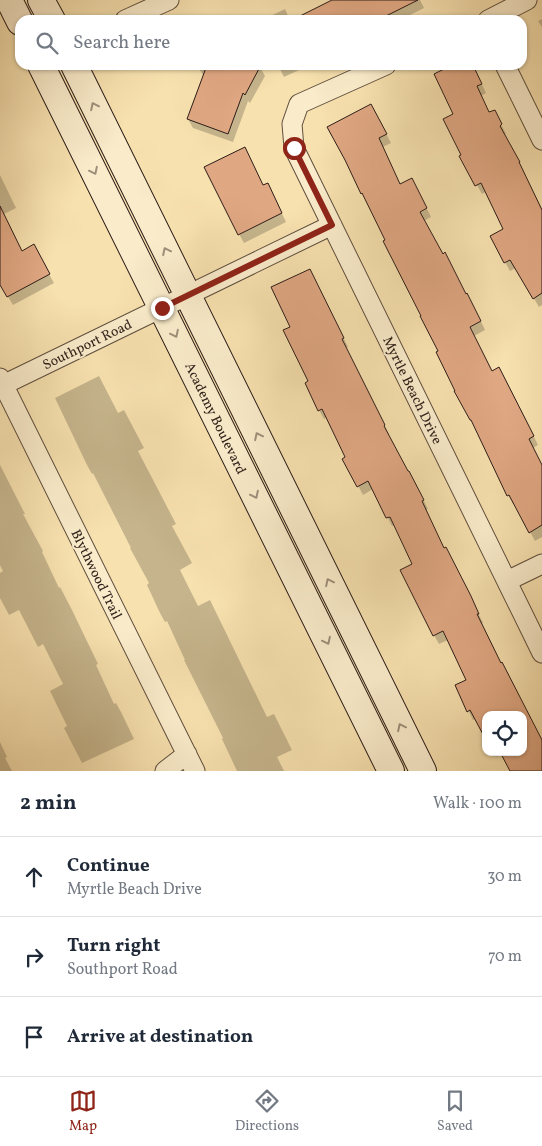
<!DOCTYPE html>
<html lang="en">
<head>
<meta charset="utf-8">
<style>
  :root { --surface:#fff; --page:#f2f2f3; --text:#1f2937; --muted:#747a83; --line:#e0e1e3; --accent:#8f2418 }
  body { margin:0; font-family:Vollkorn,serif; background:var(--page); color:var(--text) }
  .controls { position:absolute; right:15px; bottom:15px; display:grid; overflow:hidden; border-radius:10px; box-shadow:0 1px 4px #0004 }
  .controls button { width:45px; height:45px; display:grid; place-items:center; padding:0; border:0; border-bottom:1px solid var(--line); background:var(--surface); color:var(--text); font:25px sans-serif }
  .stop { position:absolute; width:15px; height:15px; margin:-11px; border:4px solid #8f2418; border-radius:50%; background:#fff }
  .stop.end { background:#8f2418; border-color:#fff; box-shadow:0 1px 5px #0008 }
  .list { margin:0; padding:0; list-style:none }
  h2 { display:flex; justify-content:space-between; align-items:center; height:65px; margin:0; padding:0 20px; font-size:21px }
  h2 small { font-size:16px; font-weight:400; color:var(--muted) }
  .list li { display:grid; grid-template-columns:32px 1fr auto; gap:15px; align-items:center; box-sizing:border-box; height:80px; padding:0 20px; border-top:1px solid var(--line) }
  .list b { display:block; font-size:19px; white-space:nowrap }
  .list p { margin:0; font-size:16px; white-space:nowrap; color:var(--muted) }
  .list em { font-size:16px; font-style:normal; color:var(--muted) }
  .icon { flex:none; width:28px; height:28px; fill:none; stroke:currentColor; stroke-width:2; stroke-linecap:round; stroke-linejoin:round }
  .map { position:relative; flex:none; width:542px; height:771px; overflow:hidden }
  .search { position:absolute; background:var(--surface); box-shadow:0 1px 4px #0004; left:15px; right:15px; top:15px; height:55px; display:flex; align-items:center; gap:12px; box-sizing:border-box; padding:0 18px; border-radius:15px; color:var(--muted); font-size:19px }
  .sheet { height:305px; background:var(--surface) }
  nav { display:flex; justify-content:space-around; align-items:center; box-sizing:border-box; height:70px; border-top:1px solid var(--line); background:var(--surface); font-size:14px; color:var(--muted) }
  nav a { display:grid; justify-items:center; gap:2px }
  nav .on { color:var(--accent) }
  .map>svg:first-child { display:block }
  .shadow { fill:#0003 }
  .building { fill:#dfa782; stroke:#2c1d18 }
  .lines { fill:none; stroke-linecap:round; stroke-linejoin:round }
  .minor-casing { stroke:#5f4e3e; stroke-width:21 }
  .secondary-casing { stroke:#2c1d18; stroke-width:28 }
  .minor { stroke:#faeccb; stroke-width:19 }
  .secondary { stroke:#faeccb; stroke-width:26 }
  .oneway { stroke:#9d8f7a }
  .route { stroke:#8f2418; stroke-width:6 }
  .labels { text-anchor:middle; stroke-width:4; stroke-linejoin:round; paint-order:stroke }
  .street-label { font-size:14px; fill:#2c1d18; stroke:#faeccb }
</style>
</head>
<body>
<div class="map">
<svg width="542" height="771" viewBox="0 0 542 771">
  <rect width="100%" height="100%" fill="#f7e1af"/>
  <filter id="stains"><feTurbulence type="fractalNoise" baseFrequency=".004" numOctaves="4"/><feColorMatrix values="0 0 0 0 .2 0 0 0 0 .09 0 0 0 0 .02 0 0 0 .5 -.17"/></filter>
  <radialGradient id="worn" r=".72"><stop offset=".6" stop-color="#630" stop-opacity="0"/><stop offset="1" stop-color="#630" stop-opacity=".3"/></radialGradient>
  <path class="shadow" d="M334,0h86l4,8 -24,12h-105z
    M285,9l5,11h-28z
    M542,19v8l-4,-6z
    M202,65h54l4,2 5,9 -15,27 -2,-2 -15,41 -40,-14 -5,-9 16,-43 -5,-7z
    M278,65h32l-26,12z
    M455,65h18l13,28 -5,3 8,18 10,6 7,14 -2,1 20,36h-1l19,38v96l-3,2 -23,-39 -6,3 -19,-35 14,-7 -18,-38 -5,3 -21,-37 2,-1 -9,-41z
    M371,105l20,38 -8,4 17,38 17,3 14,29 -7,4 42,74 6,8 13,27 -11,6 18,36 12,5 34,68 -5,3 9,19v70l-7,4 -21,-38 -1,1 -5,-9 -122,-254 -40,-82z
    M0,175l16,33 -12,6 18,38 11,-6 21,37 -41,22 -13,-22z
    M263,187l9,6 14,29 -42,21 -5,-9z
    M315,279l33,68 -2,1 43,86 -1,1 20,38 6,8 14,28 -2,1 18,39 25,45 14,29 -2,1 20,40 41,77v30h-31l-9,-18 -6,4 -2,-5h29v-37h-37l-13,5 -17,-34 12,-6 -20,-40 -9,4 -5,-9 -20,-71 -19,-39 -3,1 -19,-37 -10,6 -19,-36 3,-1 -20,-41 -3,2 -5,-9 -27,-82z
    M99,376l19,37 6,-3 20,38 -6,3 38,73 -4,2 20,37 -12,7 18,36 12,-6 57,117 7,-3 18,36 -15,7 7,14h-47l-15,-32 1,-1 -39,-78h1l-18,-39 -2,1 -5,-9 -13,-28 2,-2 -19,-35h1l-38,-75 -1,1 -5,-9 -32,-67z
    M0,465l25,49h-2l20,37 -1,1 17,36 1,-1 12,23 26,54 -2,1 18,39 2,-1 5,9 13,27 -52,24 -18,-35 3,-2 -17,-35 13,-7 -20,-40 -5,3 -19,-37 -10,5 -9,-17v-25l3,-2 -3,-6z
    M0,742l7,15 -2,1 7,13h-12z"/>
  <path class="building" d="M332,0h86l-40,20h-86z
    M207,65h54l-16,30 -2,-2 -15,41 -41,-15z
    M452,65h21l9,19 -5,2 12,26 6,-2 7,14 -2,2 20,36h-1l23,48v83l-9,6 -23,-39 -6,3 -14,-27 13,-7 -22,-46 -6,3 -16,-30 2,-1 -18,-36 10,-5 -19,-40z
    M371,104l16,30 -8,4 21,46 12,-6 15,30 -7,4 23,42 2,-2 21,42 1,-1 14,28 -11,6 22,44 7,-4 35,69 -5,3 13,26v60l-13,8 -20,-38 -2,1 -36,-76h-1l-16,-29h1l-19,-39 2,-1 -18,-35h1l-38,-75 2,-1 -23,-47 -1,1 -16,-34 -18,-33z
    M245,147l18,38 5,-2 14,30 -44,22 -34,-68z
    M0,206l22,45 12,-7 16,30 -43,23 -7,-12z
    M310,269l34,69 -2,1 43,86 -1,1 24,45h1l15,29 -2,1 22,47 2,-1 25,49 8,18h-2l24,49 1,-1 40,78v31h-32l-10,-19h23v-37h-37v25l-16,-30 -3,2 -12,-27 11,-5 -23,-49 -10,5 -33,-66 12,-6 -22,-47 -4,1 -18,-37 -11,6 -15,-28 3,-2 -23,-48 -4,2 -13,-28 3,-2 -25,-51 7,-3 -19,-40z"/>
  <g class="lines">
    <g class="minor-casing">
      <path id="minor" d="M125,20l44,-20
        M488,20l39,-20
        M386,65l-87,39 -7,20 2,24 248,505
        M505,65l37,75
        M0,378l195,393
        M3,385l329,-160
        M507,581l35,-17
        M165,771l22,-17"/>
    </g>
    <g class="secondary-casing">
      <path id="secondary" d="M9,0l11,22
        M41,0l11,20
        M41,65l350,706
        M74,65l349,706"/>
    </g>
    <use href="#minor" class="minor"/>
    <use href="#secondary" class="secondary"/>
  </g>
  <defs><path id="oneway-chevron" d="M-2-3.5L2.5 0L-2 3.5" fill="none" stroke-width="1.6" stroke-linecap="round" stroke-linejoin="round" transform="scale(1.25)"/></defs>
  <g class="oneway">
    <use href="#oneway-chevron" transform="translate(94 106) rotate(-116)"/>
    <use href="#oneway-chevron" transform="translate(94 171) rotate(64)"/>
    <use href="#oneway-chevron" transform="translate(166 251) rotate(-116)"/>
    <use href="#oneway-chevron" transform="translate(175 334) rotate(64)"/>
    <use href="#oneway-chevron" transform="translate(258 436) rotate(-116)"/>
    <use href="#oneway-chevron" transform="translate(255 495) rotate(64)"/>
    <use href="#oneway-chevron" transform="translate(329 582) rotate(-116)"/>
    <use href="#oneway-chevron" transform="translate(327 641) rotate(64)"/>
    <use href="#oneway-chevron" transform="translate(401 727) rotate(-116)"/>
  </g>
  <g class="lines">
    <path class="route" d="M162,308l170,-83 -38,-77"/>
  </g>
  <g class="labels">
    <g class="street-label">
      <text transform="translate(87 344) rotate(-26)" y="5">Southport Road</text>
      <text transform="translate(413 390) rotate(64)" y="5">Myrtle Beach Drive</text>
      <text transform="translate(216 418) rotate(64)" y="5">Academy Boulevard</text>
      <text transform="translate(97 574) rotate(64)" y="5">Blythwood Trail</text>
    </g>
  </g>
  <rect width="100%" height="100%" filter="url(#stains)"/>
  <rect width="100%" height="100%" fill="url(#worn)"/>
</svg>
<div class="controls">
<button><svg class="icon" aria-label="locate" viewBox="0 0 24 24"><circle cx="12" cy="12" r="6"/><path d="M12 2v4M12 18v4M2 12h4M18 12h4"/></svg></button>
</div>
<div class="stop" style="left:294px;top:148px"></div>
<div class="stop end" style="left:162px;top:308px"></div>
<div class="search"><svg class="icon" aria-label="search" viewBox="0 0 24 24"><circle cx="10" cy="10" r="6"/><path d="M15 15l6 6"/></svg>Search here</div>
</div>
<section class="sheet">
<h2>2 min<small>Walk · 100 m</small></h2>
<ul class="list">
<li><svg class="icon" aria-label="ahead" viewBox="0 0 24 24"><path d="M12 20V5M6 11l6-6 6 6"/></svg><div><b>Continue</b><p>Myrtle Beach Drive</p></div><em>30 m</em></li>
<li><svg class="icon" aria-label="right" viewBox="0 0 24 24"><path d="M7 20v-9h11M14 6l5 5-5 5"/></svg><div><b>Turn right</b><p>Southport Road</p></div><em>70 m</em></li>
<li><svg class="icon" aria-label="arrive" viewBox="0 0 24 24"><path d="M6 21V4h12l-3 4 3 4H6"/></svg><div><b>Arrive at destination</b></div></li>
</ul>
</section>
<nav>
<a class="on"><svg class="icon" aria-label="map" viewBox="0 0 24 24"><path d="M3 6l6-2 6 2 6-2v14l-6 2-6-2-6 2zM9 4v14M15 6v14"/></svg>Map</a>
<a><svg class="icon" aria-label="directions" viewBox="0 0 24 24"><path d="M12 3l9 9-9 9-9-9zM9 14v-3h6M13 9l2 2-2 2"/></svg>Directions</a>
<a><svg class="icon" aria-label="saved" viewBox="0 0 24 24"><path d="M7 4h10v16l-5-4-5 4z"/></svg>Saved</a>
</nav>
</body>
</html>
